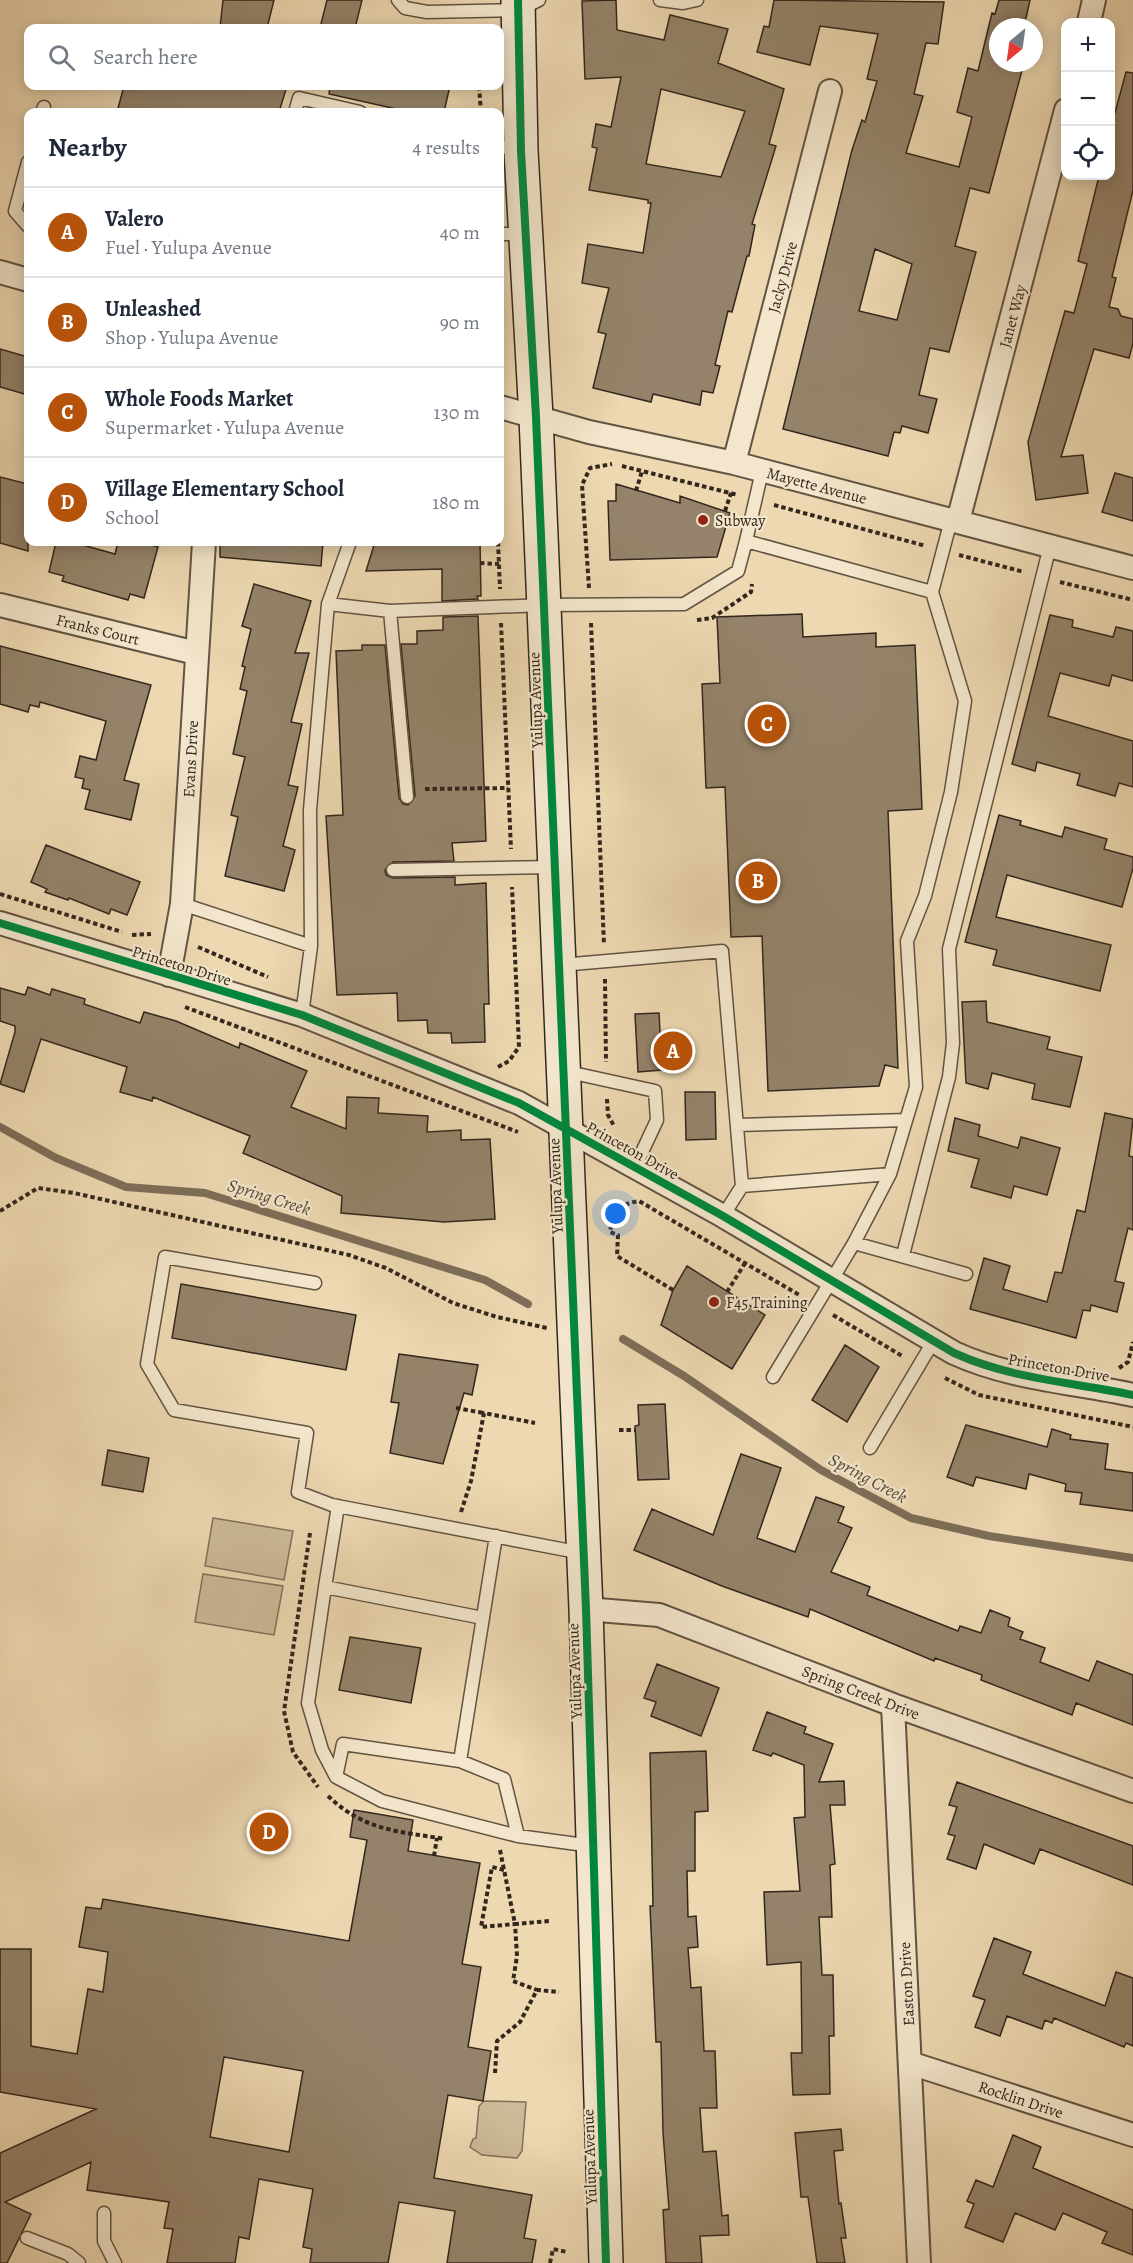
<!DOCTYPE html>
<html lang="en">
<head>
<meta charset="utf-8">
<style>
  :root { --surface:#fff; --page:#f6f6f7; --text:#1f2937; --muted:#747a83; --line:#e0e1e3; --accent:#b45309 }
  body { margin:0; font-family:Alegreya,serif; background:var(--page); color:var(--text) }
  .controls { position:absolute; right:18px; top:18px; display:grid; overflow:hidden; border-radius:12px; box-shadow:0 3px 15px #0003 }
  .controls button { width:54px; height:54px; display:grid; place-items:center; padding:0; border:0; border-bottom:2px solid var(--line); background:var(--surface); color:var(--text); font:30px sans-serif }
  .compass { position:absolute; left:989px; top:18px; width:54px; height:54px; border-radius:50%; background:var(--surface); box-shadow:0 3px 15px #0003; rotate:209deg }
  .you { position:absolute; left:616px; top:1214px; width:21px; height:21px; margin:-15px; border:4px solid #fff; border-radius:50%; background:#1a73e8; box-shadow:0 0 0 9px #1a73e833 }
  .badge { display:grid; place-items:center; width:39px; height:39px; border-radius:50%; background:var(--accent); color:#fff; font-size:20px; font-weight:700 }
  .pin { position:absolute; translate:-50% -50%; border:3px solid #fff; box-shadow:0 2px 6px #0006 }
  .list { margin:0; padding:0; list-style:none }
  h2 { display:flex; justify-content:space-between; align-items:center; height:78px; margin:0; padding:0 24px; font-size:26px }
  h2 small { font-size:20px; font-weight:400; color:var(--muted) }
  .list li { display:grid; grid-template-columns:39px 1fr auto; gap:18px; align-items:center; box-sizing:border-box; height:90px; padding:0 24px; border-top:2px solid var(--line) }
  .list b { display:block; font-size:22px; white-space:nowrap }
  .list p { margin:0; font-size:20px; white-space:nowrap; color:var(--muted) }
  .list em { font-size:20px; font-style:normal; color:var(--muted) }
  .icon { flex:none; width:33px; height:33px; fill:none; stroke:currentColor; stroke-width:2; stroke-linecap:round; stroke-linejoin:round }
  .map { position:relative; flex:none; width:1133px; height:2263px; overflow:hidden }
  .search { position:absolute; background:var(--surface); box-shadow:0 3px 15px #0003; left:24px; top:24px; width:480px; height:66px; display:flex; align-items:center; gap:15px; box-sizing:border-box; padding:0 21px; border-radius:12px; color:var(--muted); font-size:22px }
  .panel { position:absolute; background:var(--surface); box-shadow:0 3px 15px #0003; left:24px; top:108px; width:480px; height:438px; border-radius:12px }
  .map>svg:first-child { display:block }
  .green { fill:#cdba98; stroke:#80705a; stroke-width:1.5 }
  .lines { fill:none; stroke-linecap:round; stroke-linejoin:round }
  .stream { stroke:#7d6d58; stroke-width:8 }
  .building { fill:#94836a; stroke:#33271d; stroke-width:1.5; fill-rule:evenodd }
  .lane-casing { stroke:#625342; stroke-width:15 }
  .street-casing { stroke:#625342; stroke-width:26 }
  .secondary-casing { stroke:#33271d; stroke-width:36 }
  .path { stroke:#33271d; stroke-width:4; stroke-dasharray:4.5 3; stroke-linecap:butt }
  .lane { stroke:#f3e6cc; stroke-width:12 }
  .street { stroke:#f3e6cc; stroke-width:22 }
  .secondary { stroke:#f3e6cc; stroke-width:33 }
  .cycleway-casing { stroke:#f3e6cc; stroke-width:11 }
  .cycleway { stroke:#00873e; stroke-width:8 }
  .poi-dot { fill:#8f2418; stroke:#f3e6cc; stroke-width:2 }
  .labels { text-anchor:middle; stroke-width:4.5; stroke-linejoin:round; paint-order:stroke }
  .street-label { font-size:16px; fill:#33271d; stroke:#f3e6cc }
  .poi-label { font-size:16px; fill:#33271d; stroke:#f3e6cc; text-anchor:start }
  .water-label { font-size:18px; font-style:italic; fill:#584a3a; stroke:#f3e6cc }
</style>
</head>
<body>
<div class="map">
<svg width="1133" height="2263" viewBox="0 0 1133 2263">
  <rect width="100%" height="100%" fill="#edd8b1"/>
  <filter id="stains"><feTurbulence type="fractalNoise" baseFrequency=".00333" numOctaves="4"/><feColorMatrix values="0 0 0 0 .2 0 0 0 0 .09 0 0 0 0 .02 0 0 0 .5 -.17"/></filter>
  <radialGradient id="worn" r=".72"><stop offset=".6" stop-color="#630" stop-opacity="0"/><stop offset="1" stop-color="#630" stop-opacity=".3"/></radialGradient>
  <path class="green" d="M213,1518l80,13 -9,49 -79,-14z
    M203,1574l80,12 -9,49 -79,-13z
    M484,2101l42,1 -4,49 -5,7 -35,-3 -12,-8 3,-8 3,-1 3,-32z"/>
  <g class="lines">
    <path class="stream" d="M0,1127l56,31 70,29 79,6 280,87 43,24
      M623,1339l61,37 137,94 90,48 78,18 144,22"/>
  </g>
  <path class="building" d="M223,0h51l-7,28h-47z
    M327,0h35l-7,28h-35z
    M616,0l1,30 47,10 6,-25 58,14 -10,34 66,26 -15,55 7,2 -24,78 3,1 -6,31h-2l-15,56 -4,-1 -13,54 5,1 -7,27 -11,-2 -2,14 -47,-11 -2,8 -58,-14 13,-54 -8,-2 11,-44 -27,-5 6,-39 55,9 8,-50h-3v-3l-59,-10 8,-42 -5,-1 4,-23 15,3 10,-50 -36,2 -3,-78zM661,89l84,22 -24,66 -75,-13z
    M774,0l170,2 -6,42 -12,-1 -12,51 9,2 -17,57 53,14 13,-50 -15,-5 11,-44 10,3 14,-58 3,1 4,-14h31l-6,27h-26v36h26l-35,130 -19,-5 -15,58 21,6 -27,100 -19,-4 -11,47 18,4 -9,34 -26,-7 -2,7 -6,-1 -6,24 -105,-27 69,-279 10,-30 3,2 12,-41 -10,-2 11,-45 -58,-8 -10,39 -53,-13 7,-26 5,1zM875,249l37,15 -15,56 -38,-9z
    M1126,72l7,1v117l-21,87 4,1 -7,29 9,2 3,7 12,3v24l-4,15 -35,-9 -33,108 22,-2 5,38 -52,7 -8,-58 37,-131 9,2 13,-49 -9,-3 21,-85h11v-45z
    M124,86h163l-8,26h-162z
    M330,86h120l-6,26h-34l-81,-18z
    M0,349l28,8v38l-28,-8z
    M1115,473l18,5v43l-31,-9z
    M0,477l28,7v67l-28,-8z
    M616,484l64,19v-7l50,17 -13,44 -107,3 -2,-59h8z
    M56,542h16l43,12 3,-12h24l16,5 -14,51 -14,-4 -2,6 -66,-19 2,-5 -15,-4z
    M220,542h103l-2,24 -101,-9z
    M375,542h105l1,54h-4l1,3 -36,2v-32l-76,2z
    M254,584l57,17 -16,52h14l-18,69 11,2 -14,61 10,2 -15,59 12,4 -11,41 -59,-15 13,-59 -7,-2 14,-58 -12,-3 14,-63 -7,-2 5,-22 -3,-1 9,-37 -9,-3z
    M802,614l1,23 73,-4v14l39,-2 7,164 -34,2 10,257 -13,-3 -6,21 -111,5 -6,-155 -31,1 -6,-150 -19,1 -4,-104 18,-1 -3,-66z
    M1050,615l23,5 -1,7 41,10 3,-10 17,4v50l-21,-6 -3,11 -49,-13 -12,43 85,25v46l-14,-4 -4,13 -38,-11 3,-11 -43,-12 -2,9 -23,-7z
    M478,616l8,225 -34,2 2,18 -61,1 -8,8 1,5 7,3 62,-1v8l31,-2 3,121h-5l1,38 -33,1 -1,-10h-23l-1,-13 -29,1 -1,-28 -60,2 -11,-179 17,-1 -7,-164 26,-1v-5h23l14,153 4,6 5,1 7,-9 -14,-152h16v-13l26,-1v-13z
    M0,646l151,39 -27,95 15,4 -8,36 -46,-11 5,-19 -8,-2 2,-9 -9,-2 5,-21 16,4 10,-39 -66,-19 -1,5 -9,-2 -2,7 -28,-8z
    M999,815l22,6 -1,4 42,12 3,-10 42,12 -3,10 29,8v11l-11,39 -115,-32 -11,42 115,28 -11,46 -107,-26 4,-15 -32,-8z
    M46,845l94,37 -13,33 -16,-6 -2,5 -40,-16 -1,2 -23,-8 2,-3 -16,-7z
    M28,987l22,8 2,-6 33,10 -1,5 56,19 4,-11 32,9 63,27 1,-5 67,28 -16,36 55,22 1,-32 32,1 -1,15 50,3 -1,16 34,-2v10l29,-1 5,80 -51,3 -103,-9 1,-17 -99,-43 7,-17 -97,-39 -1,4 -32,-9 7,-25 -86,-28 -17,53 -24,-8 15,-52v-6l-15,-5v-33l25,7z
    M986,1001l1,21 63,15 -3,12 35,8 -12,50 -38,-8 3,-15 -43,-11 -4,16 -22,-6 -4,-81z
    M659,1013l3,57 -24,2 -3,-58z
    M685,1092h30l1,47 -30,1z
    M1105,1113l28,6 -4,37 4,1v73l-5,-2 -13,53 9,2 -7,29 -26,-7 -1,6 -7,-1 -7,28 -106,-29 14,-51 26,8 -7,23 44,13 8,-30 7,1 15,-63 8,2z
    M955,1118l25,7 -2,11 40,12 3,-11 39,11 -13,47 -33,-9 -3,12 -40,-11 8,-28 -31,-8z
    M687,1266l78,49 -33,54 -71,-44 12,-35z
    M181,1284l175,31 -10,55 -174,-32z
    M845,1345l34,22 -32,55 -35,-22z
    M399,1354l79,11 -6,30 -8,-2 -21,71 -53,-11 9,-50 -8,-1z
    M665,1404l4,75 -31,1 -3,-54 4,-1 -1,-20z
    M966,1425l81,22 5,-18 19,6 -1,4 38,5 -3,25 28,4v38l-53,-7 2,-11 -17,-2 1,-7 -37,-10 -3,15 -50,-12 -3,9 -26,-9z
    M108,1450l41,8 -6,34 -41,-7z
    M741,1454l40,14 -24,70 38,14 21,-55 28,10 -6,15 14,6 -21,44 39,15 -3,8 91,36 2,-5 21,7 9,-23 20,8 -2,8 15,6 -3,7 25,9 -5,14 49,19 8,-20 36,14v50l-57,-22 -4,12 -91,-35 1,-5 -47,-17 -1,3 -124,-52 -2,8 -86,-31 -88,-36 18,-41 61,26z
    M350,1637l71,11 -10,55 -72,-13z
    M657,1664l62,24 -18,48 -50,-20 5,-14 -12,-4z
    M767,1712l39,15 -2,6 29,11 -14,38 25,-1 1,24h-15l5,59 -5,1 2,52h-13l3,58h11l1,61h-5l1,58 -37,1 -2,-42h11l-1,-91 -34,3 -3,-73 36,-1 -6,-73 11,-1 -1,-52 -31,-12 -2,3 -18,-6z
    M706,1751l2,60 -13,1v59h-8l1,46 8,-1 2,31 -10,1 3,40 10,-1 3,64h11l2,57h-17l3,44 13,-1 6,65 6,-1 1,20 -29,1 2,27h-36l-3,-53 6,-1 -6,-76 -2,-91h-5l-6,-136h3l-3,-153z
    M957,1782l176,64v39l-93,-36 -6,15 -50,-20 -8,25 -29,-10 8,-23 -7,-2 9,-27 -8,-2z
    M354,1810l59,10 -5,31 72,12 -18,101 19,3 -13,80 23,4 -8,50 -35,-6 -14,83 98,17 -8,43 12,2 -4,23h-85l8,-52 -56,-9 -11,61h-78l2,-14 -9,-2 10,-58 -54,-10 -10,60 -10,-2 -4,26h-68l6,-34 -9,-1 5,-26 -82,-12 4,-28 -86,40 26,12 -24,49h-7v-110l96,-44 -96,-17v-143h31v97l46,8 11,-65 15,3 5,-40 -29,-5 7,-40 15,2 2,-10 246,42 18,-101 -17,-3zM224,2057l79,14 -14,81 -79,-15z
    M994,1938l37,14 -8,22 82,32 11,-34 17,6v68l-7,-3 -2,4 -70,-29 -2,5 -7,-3 -3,9 -35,-13 -7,20 -25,-9 10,-27 -12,-4z
    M841,2129l2,21 -9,1 5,53 2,-1 5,35h-5l4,25h-28l-9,-66h-7l-6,-64z
    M1013,2135l28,12 -8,21 100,42v45l-31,-12 5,-11 -44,-19 -8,17 -40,-17 -12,29 -38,-15 9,-23 -7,-3 9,-21 17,7z"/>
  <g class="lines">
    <g class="lane-casing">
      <path id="lane" d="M398,0l7,8 22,4 92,-2 20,-10
        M660,0l23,3 14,-3
        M42,112l2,-5
        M295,112l4,-14 61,14
        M500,146l20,5
        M28,162l-13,49 13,15
        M500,234h25
        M762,471l-16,70 186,51 19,-72
        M328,604l22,-62
        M407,797l-17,-186 154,-6 140,-1 54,-33 8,-30
        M393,870l161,-3
        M182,904l129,42
        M561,965l161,-14 20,235
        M302,1015l9,-69 -1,-136 18,-206 62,7
        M564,1071l91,20 2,29 -22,47
        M737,1125l169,-5
        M723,1216l19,-30 148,-12 26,-87 -9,-146 18,-45 26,-104 14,-91 -33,-109
        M854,1243l36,-69
        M903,1255l46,-178 4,-34 -4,-94 101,-403
        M315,1283l-150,-26 -18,107 27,46 133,23 -9,59 34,13 250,48
        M773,1377l81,-134 112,31
        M870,1448l63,-106
        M338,1506l-13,81 158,31
        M325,1587l-17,116 14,47 14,27 46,24 136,35 74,10
        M460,1761l44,18 14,57
        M336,1777l7,-33 117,17 36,-225
        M104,2213v28l11,22
        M27,2238l41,16 11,9"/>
    </g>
    <g class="street-casing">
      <path id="street" d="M1089,22l5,-22
        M0,272l28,8
        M500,407l89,25 145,31 399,105
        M734,463l96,-372
        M958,521l108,-411
        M0,605l196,48
        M0,923l302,92 217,88 204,113 231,137c57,26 118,29 179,42
        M169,975l13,-71 22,-362
        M586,1609l73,6 234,90 240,86
        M893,1705l26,558
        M910,2063l223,72"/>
    </g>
    <g class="secondary-casing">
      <path id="secondary" d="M518,0l3,151 15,266 50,1192 20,654"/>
    </g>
    <path class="path" d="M479,86l2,26
      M622,466l116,29
      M636,491l6,-20
      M774,505l152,41
      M725,511l6,-18
      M498,542l2,47
      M959,555l65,17
      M480,563l19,1
      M1060,582l73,18
      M589,588l-7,-103 8,-17 22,-4
      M697,620l15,-2 39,-26 1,-8
      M501,623l10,226
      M591,623l13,322
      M425,789l83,-1
      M0,894l122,38
      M132,935l19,-1
      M198,947l70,30
      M605,979l1,83
      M185,1007l333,125
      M498,1067l11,-6 10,-14 -7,-160
      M607,1099l1,16 6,11
      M0,1211l38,-23 36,5 275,62 37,13 67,35 44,14 50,11
      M673,1290l-56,-34 1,-21 -8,-3c3,-20 9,-28 29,-31l162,95
      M727,1292l18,-29
      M833,1315l71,42
      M1119,1368l9,-6 5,-20
      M945,1378l34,17 154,32
      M456,1408l28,5
      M619,1430h16
      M461,1512l10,-31 13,-68 51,10
      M310,1533l-26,178 9,41 25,35
      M328,1796c37,35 69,35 117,43
      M500,1850l15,74 35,-3
      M434,1856l3,-18
      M504,1870l-12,-3 -11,60 34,-3 2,32 -4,25 24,9
      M495,2073l2,-32 23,-19 17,-32 22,2
      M550,2263l3,-14 14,3"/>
    <use href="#lane" class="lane"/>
    <use href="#street" class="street"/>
    <use href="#secondary" class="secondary"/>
    <g class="cycleway-casing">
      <path id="cycleway" d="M518,0l3,151 15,266 50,1192 20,654
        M0,923l302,92 217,88 204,113 231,137c57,26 118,29 179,42"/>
    </g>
    <use href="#cycleway" class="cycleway"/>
  </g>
  <g class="poi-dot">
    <circle cx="703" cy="520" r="6"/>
    <circle cx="714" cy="1302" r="6"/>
  </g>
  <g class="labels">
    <g class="street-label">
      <text transform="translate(782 277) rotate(-75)" y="6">Jacky Drive</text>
      <text transform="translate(1012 316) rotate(-75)" y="6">Janet Way</text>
      <text transform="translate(817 485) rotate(15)" y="6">Mayette Avenue</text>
      <text transform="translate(98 629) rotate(14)" y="6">Franks Court</text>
      <text transform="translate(535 700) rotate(-92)" y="6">Yulupa Avenue</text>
      <text transform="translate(190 759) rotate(-87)" y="6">Evans Drive</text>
      <text transform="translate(182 965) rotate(17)" y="6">Princeton Drive</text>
      <text transform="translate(633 1150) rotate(29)" y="6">Princeton Drive</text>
      <text transform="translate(555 1186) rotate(-92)" y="6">Yulupa Avenue</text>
      <text transform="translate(1059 1367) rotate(10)" y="6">Princeton Drive</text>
      <text transform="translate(574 1671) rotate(-92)" y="6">Yulupa Avenue</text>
      <text transform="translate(861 1692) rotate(21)" y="6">Spring Creek Drive</text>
      <text transform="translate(906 1984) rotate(-93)" y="6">Easton Drive</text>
      <text transform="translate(1021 2099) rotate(18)" y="6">Rocklin Drive</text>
      <text transform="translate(589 2157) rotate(-92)" y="6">Yulupa Avenue</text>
    </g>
    <g class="poi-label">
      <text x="715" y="526">Subway</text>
      <text x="726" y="1308">F45 Training</text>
    </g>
    <g class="water-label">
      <text transform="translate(269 1197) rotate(17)" y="6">Spring Creek</text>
      <text transform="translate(868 1478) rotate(28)" y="6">Spring Creek</text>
    </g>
  </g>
  <rect width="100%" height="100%" filter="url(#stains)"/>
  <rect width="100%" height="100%" fill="url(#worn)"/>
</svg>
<div class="controls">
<button>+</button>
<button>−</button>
<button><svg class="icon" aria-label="locate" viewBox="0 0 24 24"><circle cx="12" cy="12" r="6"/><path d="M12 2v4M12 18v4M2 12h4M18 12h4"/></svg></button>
</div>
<svg class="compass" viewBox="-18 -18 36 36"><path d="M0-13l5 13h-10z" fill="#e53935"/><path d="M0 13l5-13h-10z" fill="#747a83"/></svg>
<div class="you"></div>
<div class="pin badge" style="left:673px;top:1051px">A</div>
<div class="pin badge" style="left:758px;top:881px">B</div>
<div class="pin badge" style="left:767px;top:724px">C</div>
<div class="pin badge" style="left:269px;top:1832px">D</div>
<div class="search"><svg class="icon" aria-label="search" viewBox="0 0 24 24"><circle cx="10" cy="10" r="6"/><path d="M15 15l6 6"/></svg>Search here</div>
<section class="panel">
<h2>Nearby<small>4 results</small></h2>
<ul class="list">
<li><span class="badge">A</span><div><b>Valero</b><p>Fuel · Yulupa Avenue</p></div><em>40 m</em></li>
<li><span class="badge">B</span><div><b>Unleashed</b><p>Shop · Yulupa Avenue</p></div><em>90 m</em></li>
<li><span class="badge">C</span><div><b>Whole Foods Market</b><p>Supermarket · Yulupa Avenue</p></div><em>130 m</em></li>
<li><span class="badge">D</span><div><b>Village Elementary School</b><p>School</p></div><em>180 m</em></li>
</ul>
</section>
</div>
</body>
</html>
